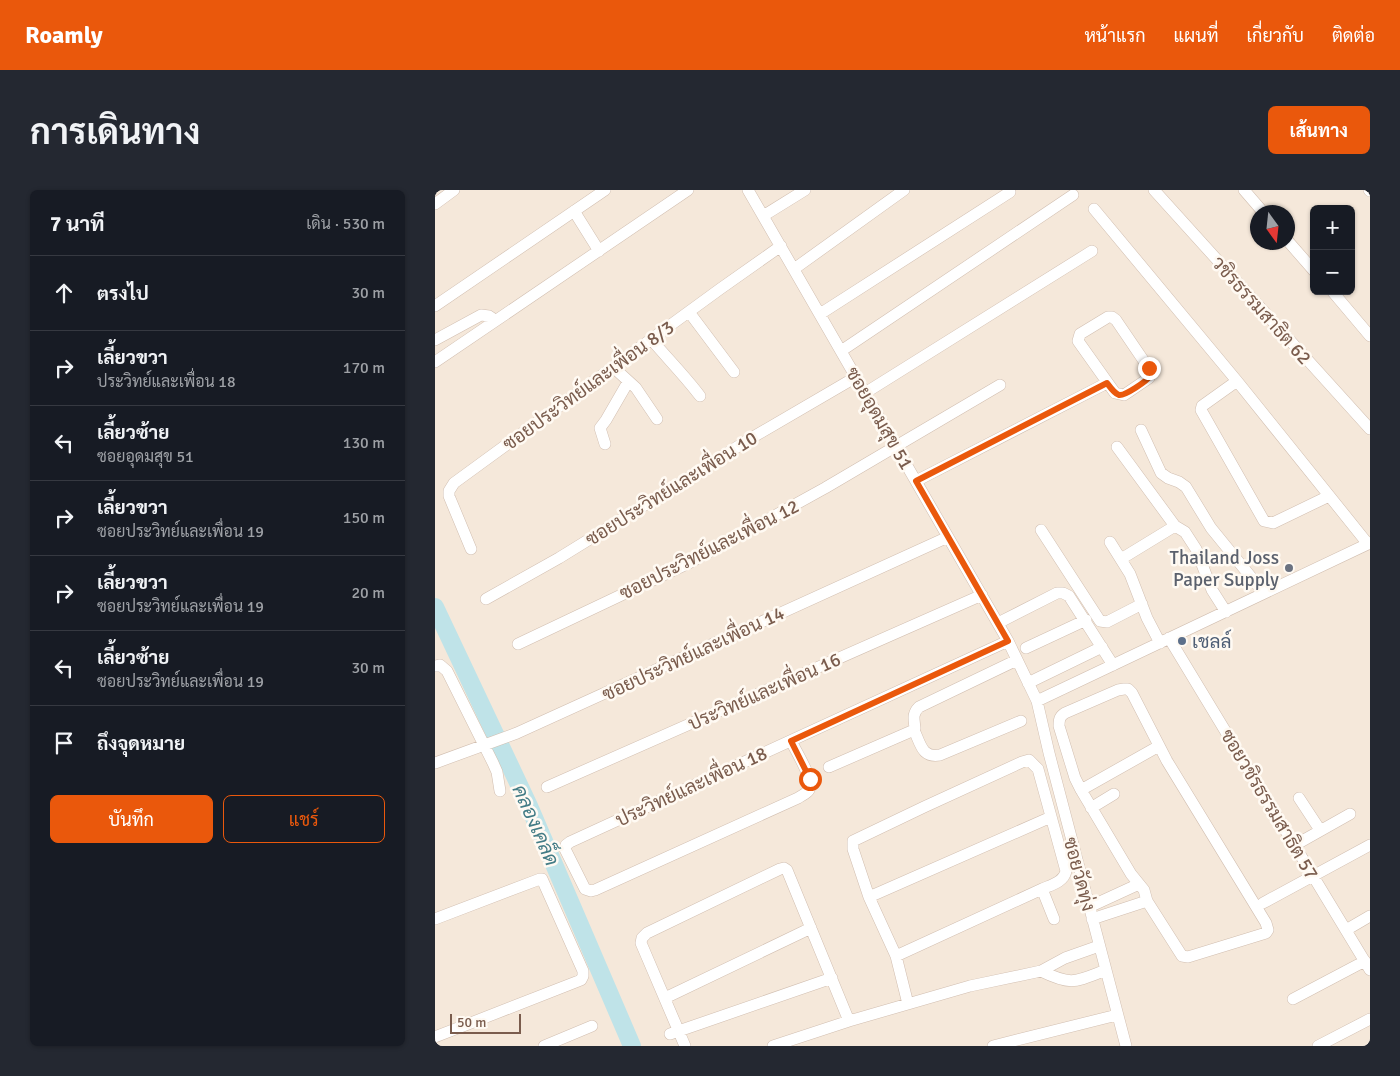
<!DOCTYPE html>
<html lang="th">
<head>
<meta charset="utf-8">
<style>
  :root { --surface:#171b24; --page:#242831; --text:#f1f3f6; --muted:#9ea1a6; --line:#363941; --accent:#ea580c }
  body { margin:0; font-family:Signika,Sarabun,sans-serif; background:var(--page); color:var(--text) }
  .controls { position:absolute; right:15px; top:15px; display:grid; overflow:hidden; border-radius:8px; box-shadow:0 1px 4px #0004 }
  .controls button { width:45px; height:45px; display:grid; place-items:center; padding:0; border:0; border-bottom:1px solid var(--line); background:var(--surface); color:var(--text); font:25px sans-serif }
  .compass { position:absolute; left:815px; top:15px; width:45px; height:45px; border-radius:50%; background:var(--surface); box-shadow:0 1px 4px #0004; rotate:165deg }
  .scale { position:absolute; left:15px; bottom:12px; width:71px; box-sizing:border-box; padding-left:5px; border:2px solid #7a5c4d; border-top:0; font-size:14px; line-height:18px; white-space:nowrap; color:#7a5c4d; -webkit-text-stroke:4px #fffaf3; paint-order:stroke }
  .stop { position:absolute; width:15px; height:15px; margin:-11px; border:4px solid #ea580c; border-radius:50%; background:#fff }
  .stop.end { background:#ea580c; border-color:#fff; box-shadow:0 1px 5px #0008 }
  .list { margin:0; padding:0; list-style:none }
  h2 { display:flex; justify-content:space-between; align-items:center; height:65px; margin:0; padding:0 20px; font-size:21px }
  h2 small { font-size:16px; font-weight:400; color:var(--muted) }
  .list li { display:grid; grid-template-columns:32px 1fr auto; gap:15px; align-items:center; box-sizing:border-box; height:75px; padding:0 20px; border-top:1px solid var(--line) }
  .list b { display:block; font-size:19px; white-space:nowrap }
  .list p { margin:0; font-size:16px; white-space:nowrap; color:var(--muted) }
  .list em { font-size:16px; font-style:normal; color:var(--muted) }
  .actions { display:flex; gap:10px; padding:15px 20px }
  .actions a { flex:1; padding:11px 0; border:1px solid var(--accent); border-radius:8px; text-align:center; font-size:18px; color:var(--accent) }
  .actions .main { background:var(--accent); color:#fff }
  .icon { flex:none; width:28px; height:28px; fill:none; stroke:currentColor; stroke-width:2; stroke-linecap:round; stroke-linejoin:round }
  .map { position:relative; flex:none; width:935px; height:856px; overflow:hidden; border-radius:8px }
  header { display:flex; align-items:center; gap:30px; box-sizing:border-box; height:70px; padding:0 25px; background:var(--accent); color:#fff }
  header strong { font-size:24px }
  nav { display:flex; gap:28px; margin-inline-start:auto; font-size:18px }
  .intro { display:flex; align-items:center; justify-content:space-between; box-sizing:border-box; height:120px; padding:0 30px }
  h1 { margin:0; font-size:35px }
  .button { padding:12px 22px; border-radius:8px; background:var(--accent); color:#fff; font-size:18px; font-weight:700 }
  main { display:flex; gap:30px; padding:0 30px }
  aside { flex:1; background:var(--surface); border-radius:8px; box-shadow:0 1px 4px #0004 }
  .map>svg:first-child { display:block }
  .residential { fill:#f5e8da; fill-rule:evenodd }
  .lines { fill:none; stroke-linecap:round; stroke-linejoin:round }
  .river { stroke:#bfe3e8; stroke-width:18 }
  .minor-casing { stroke:#d1beb0; stroke-width:12 }
  .minor { stroke:#fff; stroke-width:11 }
  .route { stroke:#ea580c; stroke-width:6 }
  .worship-dot { fill:#6b7280; stroke:#fffaf3; stroke-width:2 }
  .service-dot { fill:#5c6f8a; stroke:#fffaf3; stroke-width:2 }
  .labels { text-anchor:middle; stroke-width:5; stroke-linejoin:round; paint-order:stroke }
  .street-label { font-size:19px; fill:#7a5c4d; stroke:#fffaf3 }
  .worship-label { font-size:19px; fill:#5b616d; stroke:#fffaf3; text-anchor:end }
  .service-label { font-size:19px; fill:#4e5e75; stroke:#fffaf3; text-anchor:start }
  .water-label { font-size:20px; font-style:italic; fill:#437c86; stroke:#fffaf3 }
</style>
</head>
<body>
<header>
<strong>Roamly</strong>
<nav><a>หน้าแรก</a><a>แผนที่</a><a>เกี่ยวกับ</a><a>ติดต่อ</a></nav>
</header>
<div class="intro"><h1>การเดินทาง</h1><a class="button">เส้นทาง</a></div>
<main>
<aside>
<h2>7 นาที<small>เดิน · 530 m</small></h2>
<ul class="list">
<li><svg class="icon" aria-label="ahead" viewBox="0 0 24 24"><path d="M12 20V5M6 11l6-6 6 6"/></svg><div><b>ตรงไป</b></div><em>30 m</em></li>
<li><svg class="icon" aria-label="right" viewBox="0 0 24 24"><path d="M7 20v-9h11M14 6l5 5-5 5"/></svg><div><b>เลี้ยวขวา</b><p>ประวิทย์และเพื่อน 18</p></div><em>170 m</em></li>
<li><svg class="icon" aria-label="left" viewBox="0 0 24 24"><path d="M17 20v-9H6M10 6l-5 5 5 5"/></svg><div><b>เลี้ยวซ้าย</b><p>ซอยอุดมสุข 51</p></div><em>130 m</em></li>
<li><svg class="icon" aria-label="right" viewBox="0 0 24 24"><path d="M7 20v-9h11M14 6l5 5-5 5"/></svg><div><b>เลี้ยวขวา</b><p>ซอยประวิทย์และเพื่อน 19</p></div><em>150 m</em></li>
<li><svg class="icon" aria-label="right" viewBox="0 0 24 24"><path d="M7 20v-9h11M14 6l5 5-5 5"/></svg><div><b>เลี้ยวขวา</b><p>ซอยประวิทย์และเพื่อน 19</p></div><em>20 m</em></li>
<li><svg class="icon" aria-label="left" viewBox="0 0 24 24"><path d="M17 20v-9H6M10 6l-5 5 5 5"/></svg><div><b>เลี้ยวซ้าย</b><p>ซอยประวิทย์และเพื่อน 19</p></div><em>30 m</em></li>
<li><svg class="icon" aria-label="arrive" viewBox="0 0 24 24"><path d="M6 21V4h12l-3 4 3 4H6"/></svg><div><b>ถึงจุดหมาย</b></div></li>
</ul>
<div class="actions"><a class="main">บันทึก</a><a>แชร์</a></div>
</aside>
<div class="map">
<svg width="935" height="856" viewBox="0 0 935 856">
  <rect width="100%" height="100%" fill="#fdf6ec"/>
  <path class="residential" d="M0,0h935v856h-935zM879,19h37v82h-37zM822,22h30v30h-30z"/>
  <g class="lines">
    <path class="river" d="M0,417l94,199 103,240"/>
    <g class="minor-casing">
      <path id="minor" d="M313,0l260,451 29,60 12,52 77,293
        M719,0l216,239
        M809,0l19,22
        M934,0l1,1
        M0,14l19,-14
        M659,19l143,172 131,163
        M139,21l25,40
        M328,26l42,-26
        M852,50l27,31
        M359,79l110,-79
        M897,101l38,45
        M0,116l170,-116
        M254,122l45,60
        M385,124l190,-122
        M673,127h4l4,3 34,50 -1,8 -25,17 -9,-2 -37,-52 2,-7z
        M216,149c16,19 34,37 49,57
        M0,150l46,-25 8,1 6,4
        M406,161l232,-156
        M0,172l253,-172
        M178,177l23,21 21,31
        M802,191l-35,25 -1,4 63,111 9,2 56,-27
        M430,203l227,-142
        M706,240l20,43 7,5 11,4 7,5 25,41 53,65
        M170,254l-5,-16 6,-8 22,-38
        M682,257l58,79 10,6 11,17 16,41 14,22
        M481,291l191,-98
        M606,340l59,91 7,1 35,-18
        M675,352l20,32 17,44 13,25
        M36,359l-22,-53v-5l5,-8 266,-194 61,-43
        M686,369l54,-33
        M51,409l73,-41 123,-76 66,-42 108,-63
        M563,433l59,-30h6l6,3 44,69
        M734,448l201,332
        M83,454l173,-82 134,-74 175,-103
        M591,458l60,-28
        M0,476l5,-1 7,6 46,92 4,9 3,19
        M593,493l74,-36
        M689,499h4l4,4 35,68 99,162 2,7 -2,3 -78,24 -6,-1 -35,-55 -3,-11 -13,-16 -50,-84 -6,-12 -16,-52c0,-7 1,-10 6,-13l53,-23z
        M602,511l333,-158
        M479,540c7,15 8,28 26,25l81,-34
        M356,551c5,10 21,36 19,46 -1,6 -8,8 -12,11l-203,92 -4,1 -6,-2 -20,-40 1,-4 4,-3 438,-201
        M0,573l82,-30 431,-196
        M394,577l85,-37 1,-2c-1,-9 -3,-14 4,-21l98,-47
        M112,597l435,-192
        M646,600l78,-44
        M864,608l21,32
        M656,618l23,-14
        M860,655l55,-31
        M607,699l12,30
        M434,707l182,-80
        M828,713l107,-58
        M654,717l50,-23
        M0,729l105,-40h2l41,92v5l-2,4 -146,57
        M657,729l55,-18
        M911,740l24,-14
        M461,766l146,-67c9,-4 22,-7 24,-18l-28,-102 -9,-9 -7,2 -98,45 -71,34v8l16,48 27,59 12,48
        M606,781c31,15 34,11 65,-1
        M230,808l146,-70
        M858,809l72,-38
        M235,844l162,-56
        M109,856l48,-20
        M250,856l-44,-103 1,-5 5,-5 133,-64 4,-1 3,2 62,151
        M338,856l76,-25 121,-35 71,-15 24,-13 34,-12
        M558,856l124,-31
        M883,856l52,-27"/>
    </g>
    <use href="#minor" class="minor"/>
  </g>
  <g class="lines">
    <path class="route" d="M375,589l-19,-38 217,-100 -92,-160 191,-98c3,4 7,10 12,12 6,1 28,-14 31,-19 1,-3 0,-6 -1,-8"/>
  </g>
  <circle class="worship-dot" cx="854" cy="378" r="5"/>
  <circle class="service-dot" cx="747" cy="451" r="5"/>
  <g class="labels">
    <g class="street-label">
      <text transform="translate(827 120) rotate(48)" y="7">วชิรธรรมสาธิต 62</text>
      <text transform="translate(153 195) rotate(-36)" y="7">ซอยประวิทย์และเพื่อน 8/3</text>
      <text transform="translate(445 228) rotate(60)" y="7">ซอยอุดมสุข 51</text>
      <text transform="translate(236 298) rotate(-32)" y="7">ซอยประวิทย์และเพื่อน 10</text>
      <text transform="translate(274 359) rotate(-27)" y="7">ซอยประวิทย์และเพื่อน 12</text>
      <text transform="translate(258 463) rotate(-25)" y="7">ซอยประวิทย์และเพื่อน 14</text>
      <text transform="translate(329 501) rotate(-24)" y="7">ประวิทย์และเพื่อน 16</text>
      <text transform="translate(256 596) rotate(-25)" y="7">ประวิทย์และเพื่อน 18</text>
      <text transform="translate(835 614) rotate(59)" y="7">ซอยวชิรธรรมสาธิต 57</text>
      <text transform="translate(645 684) rotate(75)" y="7">ซอยวัดทุ่ง</text>
    </g>
    <g class="worship-label">
      <text x="844" y="374">Thailand Joss<tspan x="844" dy="22">Paper Supply</tspan></text>
    </g>
    <g class="service-label">
      <text x="757" y="458">เชลล์</text>
    </g>
    <g class="water-label">
      <text transform="translate(101 635) rotate(66)" y="7">คลองเคล็ด</text>
    </g>
  </g>
</svg>
<div class="controls">
<button>+</button>
<button>−</button>
</div>
<svg class="compass" viewBox="-18 -18 36 36"><path d="M0-13l5 13h-10z" fill="#e53935"/><path d="M0 13l5-13h-10z" fill="#9ea1a6"/></svg>
<div class="scale">50 m</div>
<div class="stop" style="left:375px;top:589px"></div>
<div class="stop end" style="left:714px;top:178px"></div>
</div>
</main>
</body>
</html>
